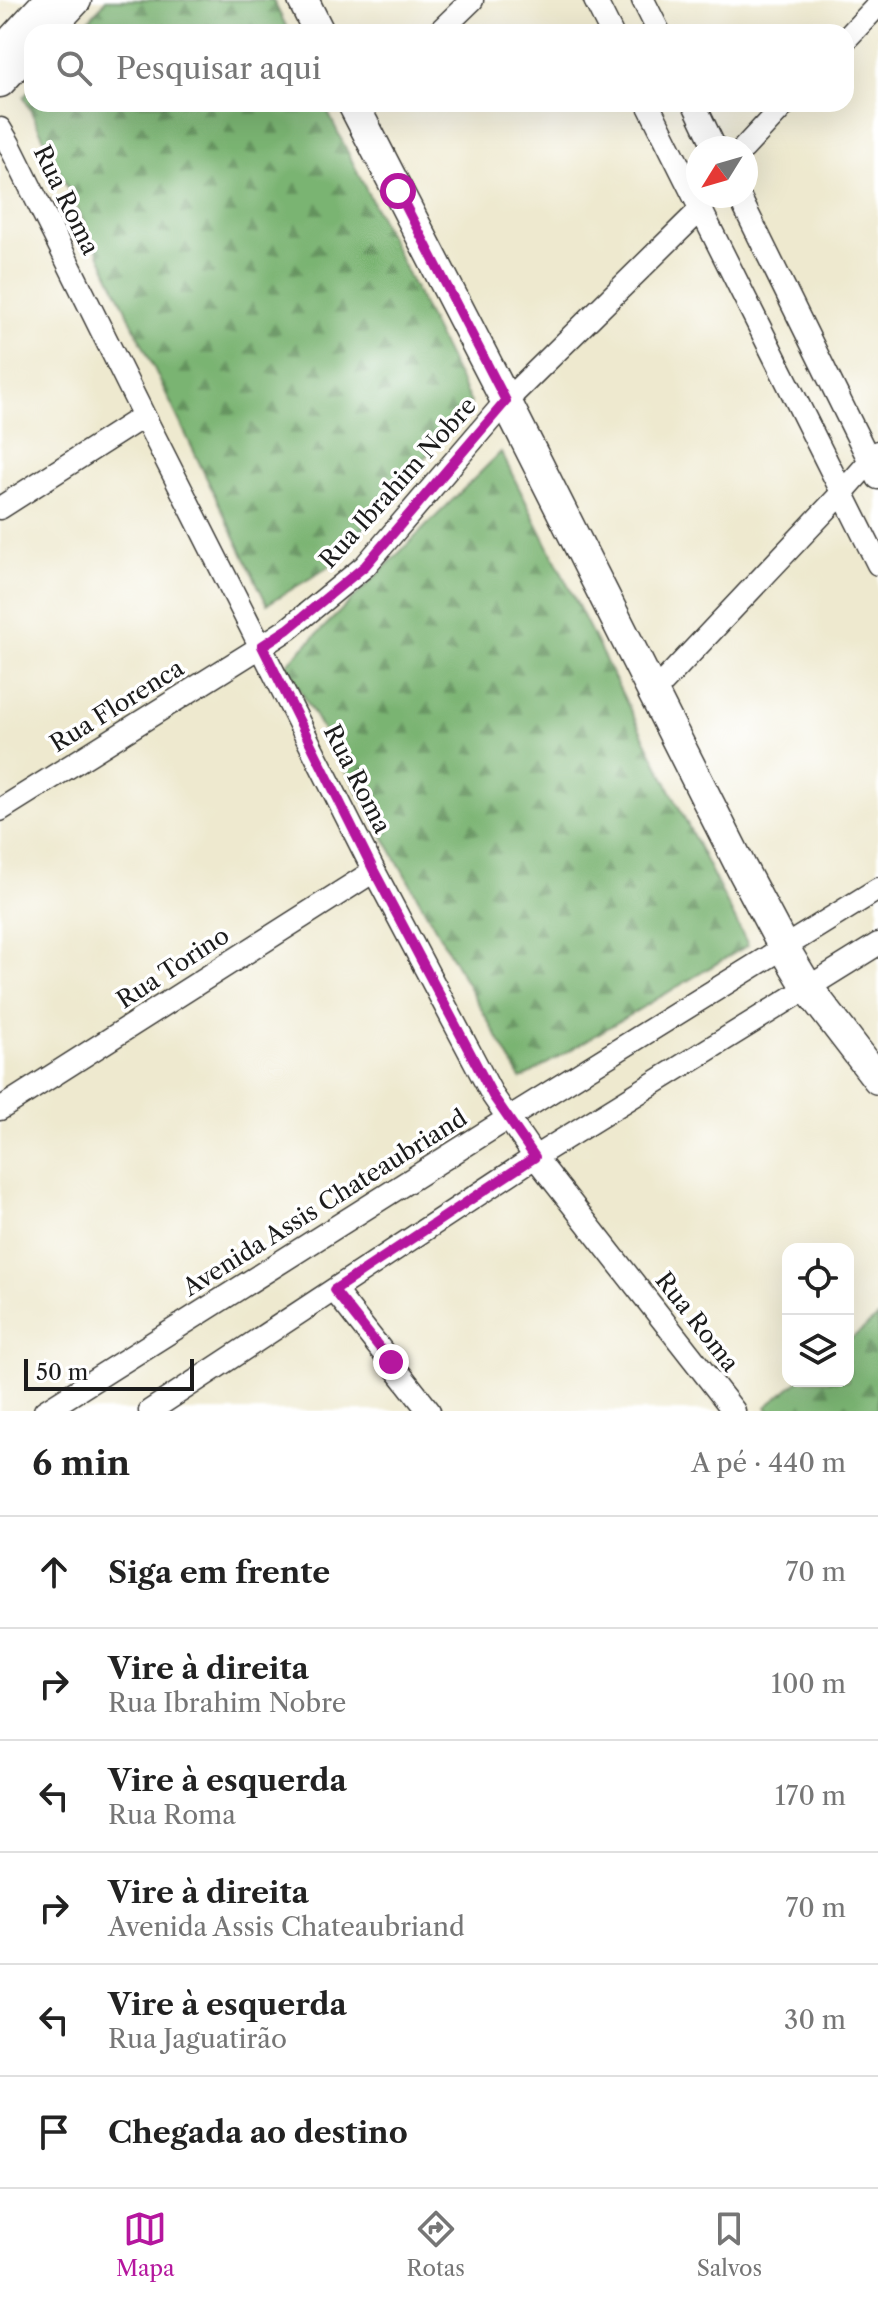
<!DOCTYPE html>
<html lang="pt">
<head>
<meta charset="utf-8">
<style>
  :root { --surface:#fff; --page:#f6f6f6; --text:#222; --muted:#767676; --line:#e0e0e0; --accent:#b5179e }
  body { margin:0; font-family:"Libre Caslon Text",serif; background:var(--page); color:var(--text) }
  .controls { position:absolute; right:24px; bottom:24px; display:grid; overflow:hidden; border-radius:16px; box-shadow:0 8px 32px #0002 }
  .controls button { width:72px; height:72px; display:grid; place-items:center; padding:0; border:0; border-bottom:2px solid var(--line); background:var(--surface); color:var(--text); font:40px sans-serif }
  .compass { position:absolute; left:686px; top:136px; width:72px; height:72px; border-radius:50%; background:var(--surface); box-shadow:0 8px 32px #0002; rotate:233deg }
  .scale { position:absolute; left:24px; bottom:20px; width:170px; box-sizing:border-box; padding-left:8px; border:4px solid #1c1c1c; border-top:0; font-size:22px; line-height:28px; white-space:nowrap; color:#1c1c1c; -webkit-text-stroke:6px #fff; paint-order:stroke }
  .stop { position:absolute; width:24px; height:24px; margin:-18px; border:6px solid #b5179e; border-radius:50%; background:#fff }
  .stop.end { background:#b5179e; border-color:#fff; box-shadow:0 2px 8px #0008 }
  .list { margin:0; padding:0; list-style:none }
  h2 { display:flex; justify-content:space-between; align-items:center; height:104px; margin:0; padding:0 32px; font-size:34px }
  h2 small { font-size:26px; font-weight:400; color:var(--muted) }
  .list li { display:grid; grid-template-columns:52px 1fr auto; gap:24px; align-items:center; box-sizing:border-box; height:112px; padding:0 32px; border-top:2px solid var(--line) }
  .list b { display:block; font-size:30px; white-space:nowrap }
  .list p { margin:0; font-size:26px; white-space:nowrap; color:var(--muted) }
  .list em { font-size:26px; font-style:normal; color:var(--muted) }
  .icon { flex:none; width:44px; height:44px; fill:none; stroke:currentColor; stroke-width:2; stroke-linecap:round; stroke-linejoin:round }
  .map { position:relative; flex:none; width:878px; height:1411px; overflow:hidden }
  .search { position:absolute; background:var(--surface); box-shadow:0 8px 32px #0002; left:24px; right:24px; top:24px; height:88px; display:flex; align-items:center; gap:20px; box-sizing:border-box; padding:0 28px; border-radius:24px; color:var(--muted); font-size:30px }
  .sheet { height:776px; background:var(--surface) }
  nav { display:flex; justify-content:space-around; align-items:center; box-sizing:border-box; height:112px; border-top:2px solid var(--line); background:var(--surface); font-size:22px; color:var(--muted) }
  nav a { display:grid; justify-items:center; gap:4px }
  nav .on { color:var(--accent) }
  .map>svg:first-child { display:block }
  .forest { fill:url(#forest-firs); stroke:#4b6847; stroke-width:2 }
  .lines { fill:none; stroke-linecap:round; stroke-linejoin:round }
  .street-casing { stroke:#3c3b37; stroke-width:25 }
  .secondary-casing { stroke:#3c3b37; stroke-width:33 }
  .street { stroke:#fff; stroke-width:22 }
  .secondary { stroke:#fff; stroke-width:30 }
  .route { stroke:#b5179e; stroke-width:10 }
  .labels { text-anchor:middle; stroke-width:7; stroke-linejoin:round; paint-order:stroke }
  .street-label { font-size:24px; fill:#1c1c1c; stroke:#fff }
</style>
</head>
<body>
<div class="map">
<svg width="878" height="1411" viewBox="0 0 878 1411">
  <defs>
    <pattern id="forest-firs" width="22" height="20" patternUnits="userSpaceOnUse" patternTransform="scale(2)"><rect width="22" height="20" fill="#7ab472"/><path d="M5 1l3.5 6h-7zM16 11l3.5 6h-7z" fill="#63925d"/></pattern>
  </defs>
  <rect width="100%" height="100%" fill="#fff"/>
  <filter id="ink" filterUnits="userSpaceOnUse"><feTurbulence type="fractalNoise" baseFrequency=".0125" numOctaves="2"/><feDisplacementMap in="SourceGraphic" scale="16" xChannelSelector="R" yChannelSelector="G"/><feConvolveMatrix kernelMatrix="1 2 1 2 8 2 1 2 1" color-interpolation-filters="sRGB"/></filter>
  <filter id="wash" filterUnits="userSpaceOnUse"><feTurbulence type="fractalNoise" baseFrequency=".006" numOctaves="4" result="noise"/><feDisplacementMap in="SourceGraphic" scale="32" xChannelSelector="R" yChannelSelector="G"/><feGaussianBlur stdDeviation="1.8" result="paint"/><feColorMatrix in="noise" values="0 0 0 0 0 0 0 0 0 0 0 0 0 0 0 0 0 1.4 0 .05"/><feComposite in="paint" operator="in"/></filter>
  <g filter="url(#wash)">
    <rect width="100%" height="100%" fill="#eee9cf"/>
    <path class="forest" d="M106,0h167l16,32h-210z
      M32,87v17h292l147,299 -134,159 -70,42 -243,-507z
      M501,452l247,493 -227,134 -235,-414z
      M878,1317v94h-109l-3,-4 32,-26h50v-40z"/>
  </g>
  <g filter="url(#ink)">
    <g class="lines">
      <g class="street-casing">
        <path id="street" d="M595,0l16,32
          M643,0l16,32
          M439,32l33,-32
          M846,39l32,-34
          M648,104l230,460
          M694,104l21,44
          M0,129l9,15 135,272 230,455 119,225 42,61 199,254
          M744,148l41,-44
          M739,196l139,282
          M0,508l144,-92
          M653,693l188,-199 37,-42
          M0,810l262,-164 26,-17 77,-63 141,-165 195,-192
          M0,1109l374,-238
          M334,1290l95,121
          M45,1411l462,-292 371,-230
          M150,1411l385,-254 343,-213"/>
      </g>
      <g class="secondary-casing">
        <path id="secondary" d="M303,0l16,32
          M46,32l30,-32
          M0,53l49,-53
          M0,82l32,-35
          M353,104l153,297 235,466 43,81 24,40 70,91"/>
      </g>
      <use href="#street" class="street"/>
      <use href="#secondary" class="secondary"/>
    </g>
  </g>
  <g class="lines" filter="url(#ink)">
    <path class="route" d="M391,1362l-57,-72 201,-133 -42,-61 -119,-225 -112,-225 26,-17 77,-63 141,-165 -108,-210"/>
  </g>
  <g class="labels">
    <g class="street-label">
      <text transform="translate(66 200) rotate(64)" y="8">Rua Roma</text>
      <text transform="translate(398 483) rotate(-48)" y="8">Rua Ibrahim Nobre</text>
      <text transform="translate(117 706) rotate(-32)" y="8">Rua Florenca</text>
      <text transform="translate(357 779) rotate(63)" y="8">Rua Roma</text>
      <text transform="translate(173 968) rotate(-33)" y="8">Rua Torino</text>
      <text transform="translate(325 1203) rotate(-32)" y="8">Avenida Assis Chateaubriand</text>
      <text transform="translate(697 1322) rotate(52)" y="8">Rua Roma</text>
    </g>
  </g>
</svg>
<div class="controls">
<button><svg class="icon" aria-label="locate" viewBox="0 0 24 24"><circle cx="12" cy="12" r="6"/><path d="M12 2v4M12 18v4M2 12h4M18 12h4"/></svg></button>
<button><svg class="icon" aria-label="layers" viewBox="0 0 24 24"><path d="M12 4l9 5-9 5-9-5zM3 14l9 5 9-5"/></svg></button>
</div>
<svg class="compass" viewBox="-18 -18 36 36"><path d="M0-13l5 13h-10z" fill="#e53935"/><path d="M0 13l5-13h-10z" fill="#767676"/></svg>
<div class="scale">50 m</div>
<div class="stop" style="left:398px;top:191px"></div>
<div class="stop end" style="left:391px;top:1362px"></div>
<div class="search"><svg class="icon" aria-label="search" viewBox="0 0 24 24"><circle cx="10" cy="10" r="6"/><path d="M15 15l6 6"/></svg>Pesquisar aqui</div>
</div>
<section class="sheet">
<h2>6 min<small>A pé · 440 m</small></h2>
<ul class="list">
<li><svg class="icon" aria-label="ahead" viewBox="0 0 24 24"><path d="M12 20V5M6 11l6-6 6 6"/></svg><div><b>Siga em frente</b></div><em>70 m</em></li>
<li><svg class="icon" aria-label="right" viewBox="0 0 24 24"><path d="M7 20v-9h11M14 6l5 5-5 5"/></svg><div><b>Vire à direita</b><p>Rua Ibrahim Nobre</p></div><em>100 m</em></li>
<li><svg class="icon" aria-label="left" viewBox="0 0 24 24"><path d="M17 20v-9H6M10 6l-5 5 5 5"/></svg><div><b>Vire à esquerda</b><p>Rua Roma</p></div><em>170 m</em></li>
<li><svg class="icon" aria-label="right" viewBox="0 0 24 24"><path d="M7 20v-9h11M14 6l5 5-5 5"/></svg><div><b>Vire à direita</b><p>Avenida Assis Chateaubriand</p></div><em>70 m</em></li>
<li><svg class="icon" aria-label="left" viewBox="0 0 24 24"><path d="M17 20v-9H6M10 6l-5 5 5 5"/></svg><div><b>Vire à esquerda</b><p>Rua Jaguatirão</p></div><em>30 m</em></li>
<li><svg class="icon" aria-label="arrive" viewBox="0 0 24 24"><path d="M6 21V4h12l-3 4 3 4H6"/></svg><div><b>Chegada ao destino</b></div></li>
</ul>
</section>
<nav>
<a class="on"><svg class="icon" aria-label="map" viewBox="0 0 24 24"><path d="M3 6l6-2 6 2 6-2v14l-6 2-6-2-6 2zM9 4v14M15 6v14"/></svg>Mapa</a>
<a><svg class="icon" aria-label="directions" viewBox="0 0 24 24"><path d="M12 3l9 9-9 9-9-9zM9 14v-3h6M13 9l2 2-2 2"/></svg>Rotas</a>
<a><svg class="icon" aria-label="saved" viewBox="0 0 24 24"><path d="M7 4h10v16l-5-4-5 4z"/></svg>Salvos</a>
</nav>
</body>
</html>
